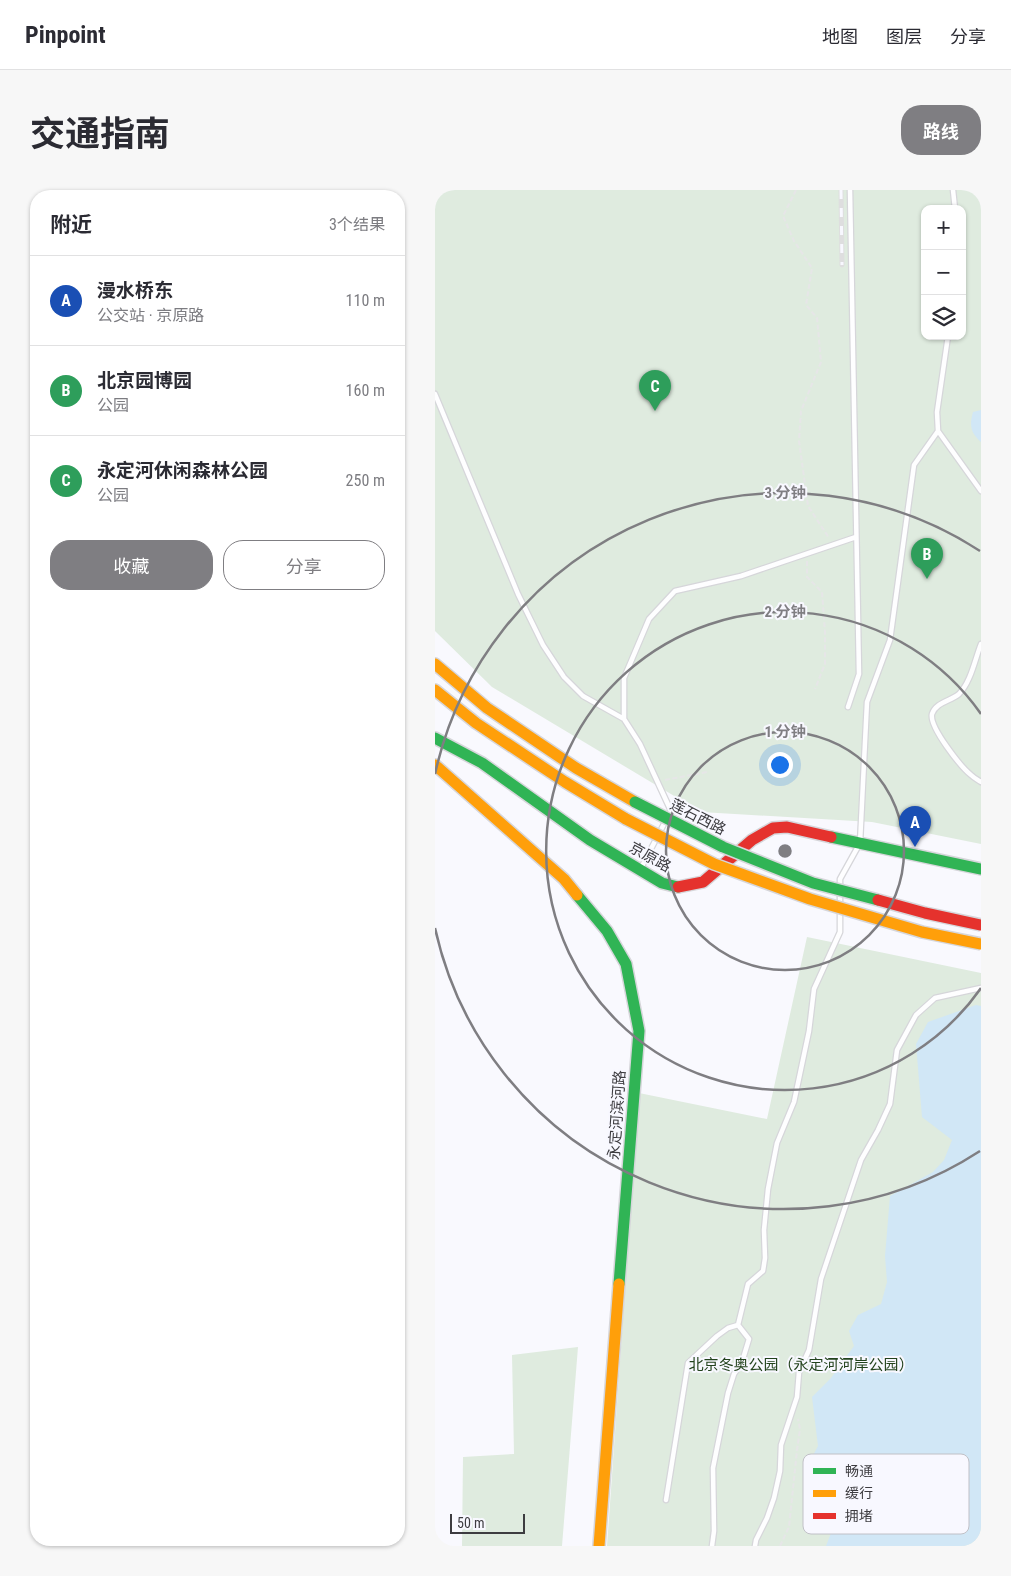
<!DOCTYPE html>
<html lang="zh">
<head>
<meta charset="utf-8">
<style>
  :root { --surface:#fff; --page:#f7f7f7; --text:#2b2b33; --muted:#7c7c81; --line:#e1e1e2; --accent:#7f7e82 }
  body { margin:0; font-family:"Roboto Condensed","Noto Sans SC",sans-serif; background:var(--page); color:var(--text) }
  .controls { position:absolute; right:15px; top:15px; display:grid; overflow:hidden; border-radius:10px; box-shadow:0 1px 4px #0004 }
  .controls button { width:45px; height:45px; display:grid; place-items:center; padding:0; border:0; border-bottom:1px solid var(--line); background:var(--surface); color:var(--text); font:25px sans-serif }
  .scale { position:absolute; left:15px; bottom:12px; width:75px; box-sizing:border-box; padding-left:5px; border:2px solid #3d3c40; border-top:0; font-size:14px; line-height:18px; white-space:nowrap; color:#3d3c40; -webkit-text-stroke:4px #f8f8ff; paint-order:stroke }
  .you { position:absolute; left:344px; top:574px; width:18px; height:18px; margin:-12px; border:4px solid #fff; border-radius:50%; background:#1a73e8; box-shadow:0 0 0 8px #1a73e833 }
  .badge { display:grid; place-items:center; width:32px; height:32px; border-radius:50%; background:var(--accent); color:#fff; font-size:16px; font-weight:700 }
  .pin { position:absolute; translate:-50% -41px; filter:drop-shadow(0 1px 2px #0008) }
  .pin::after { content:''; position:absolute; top:26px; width:18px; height:15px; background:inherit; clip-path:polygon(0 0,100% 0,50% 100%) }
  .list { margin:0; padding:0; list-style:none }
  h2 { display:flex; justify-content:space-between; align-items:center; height:65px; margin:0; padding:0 20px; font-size:21px }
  h2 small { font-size:16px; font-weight:400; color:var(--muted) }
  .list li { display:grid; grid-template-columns:32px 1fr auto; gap:15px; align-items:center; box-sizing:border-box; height:90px; padding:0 20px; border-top:1px solid var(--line) }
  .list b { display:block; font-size:19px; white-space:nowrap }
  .list p { margin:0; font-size:16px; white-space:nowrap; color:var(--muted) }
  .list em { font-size:16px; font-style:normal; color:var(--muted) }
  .actions { display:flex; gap:10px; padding:15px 20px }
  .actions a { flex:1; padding:11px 0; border:1px solid var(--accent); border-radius:20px; text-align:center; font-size:18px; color:var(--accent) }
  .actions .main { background:var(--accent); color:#fff }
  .icon { flex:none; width:28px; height:28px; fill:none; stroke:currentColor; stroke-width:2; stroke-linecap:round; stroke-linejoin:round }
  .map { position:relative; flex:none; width:546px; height:1356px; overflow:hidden; border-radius:20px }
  header { display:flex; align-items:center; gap:30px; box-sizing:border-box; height:70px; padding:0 25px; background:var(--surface); border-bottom:1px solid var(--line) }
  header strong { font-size:24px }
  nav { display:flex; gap:28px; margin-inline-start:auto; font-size:18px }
  .intro { display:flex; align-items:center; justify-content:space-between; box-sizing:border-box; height:120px; padding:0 30px }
  h1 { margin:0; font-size:35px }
  .button { padding:12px 22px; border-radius:20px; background:var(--accent); color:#fff; font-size:18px; font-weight:700 }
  main { display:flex; gap:30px; padding:0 30px }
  aside { flex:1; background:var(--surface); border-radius:20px; box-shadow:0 1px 4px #0004 }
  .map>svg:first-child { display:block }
  .green { fill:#dfebdf; fill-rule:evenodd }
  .water { fill:#d1e7f6 }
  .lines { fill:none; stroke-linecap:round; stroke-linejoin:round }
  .lane-casing { stroke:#d6d6da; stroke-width:7 }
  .fast-casing { stroke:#d6d6da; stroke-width:14 }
  .slow-casing { stroke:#d6d6da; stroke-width:14 }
  .jam-casing { stroke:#d6d6da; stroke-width:14 }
  .path { stroke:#e6e6e7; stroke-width:2; stroke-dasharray:5 2.5; stroke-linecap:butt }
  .lane { stroke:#fefeff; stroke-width:4.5 }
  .fast { stroke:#30b455; stroke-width:11 }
  .slow { stroke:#ff9f0a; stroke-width:11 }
  .jam { stroke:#e5322d; stroke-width:11 }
  .rail-casing { stroke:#dededf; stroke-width:5 }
  .rail { stroke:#f8f8ff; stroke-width:3; stroke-dasharray:9; stroke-linecap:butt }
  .fast-bridge-casing { stroke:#d6d6da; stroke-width:14; stroke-linecap:butt }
  .slow-bridge-casing { stroke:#d6d6da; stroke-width:14; stroke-linecap:butt }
  .jam-bridge-casing { stroke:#d6d6da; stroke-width:14; stroke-linecap:butt }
  .fast-bridge { stroke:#30b455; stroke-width:11 }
  .slow-bridge { stroke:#ff9f0a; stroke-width:11 }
  .jam-bridge { stroke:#e5322d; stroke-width:11 }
  .ring { fill:none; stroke:#7f7e82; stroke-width:2.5 }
  .labels { text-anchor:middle; stroke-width:4; stroke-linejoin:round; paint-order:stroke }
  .street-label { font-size:15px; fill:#3d3c40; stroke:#f8f8ff }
  .park-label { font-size:15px; fill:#22421c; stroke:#f8f8ff }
  .key { fill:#f8f8ff; stroke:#c0c0c6; stroke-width:1 }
  .key-label { font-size:14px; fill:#3d3c40 }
  .centre { fill:#7f7e82; stroke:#f8f8ff; stroke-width:2.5 }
  .ring-label { font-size:15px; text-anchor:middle; font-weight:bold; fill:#7f7e82; stroke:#f8f8ff; stroke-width:4; stroke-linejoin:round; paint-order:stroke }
</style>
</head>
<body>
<header>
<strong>Pinpoint</strong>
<nav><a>地图</a><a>图层</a><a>分享</a></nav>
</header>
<div class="intro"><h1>交通指南</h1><a class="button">路线</a></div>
<main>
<aside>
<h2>附近<small>3个结果</small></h2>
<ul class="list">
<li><span class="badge" style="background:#1a4fb4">A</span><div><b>漫水桥东</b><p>公交站 · 京原路</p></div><em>110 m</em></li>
<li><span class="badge" style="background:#2e9e5b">B</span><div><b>北京园博园</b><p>公园</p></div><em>160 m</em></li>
<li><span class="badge" style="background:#2e9e5b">C</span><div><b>永定河休闲森林公园</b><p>公园</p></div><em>250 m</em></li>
</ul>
<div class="actions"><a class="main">收藏</a><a>分享</a></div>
</aside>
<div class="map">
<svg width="546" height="1356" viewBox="0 0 546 1356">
  <rect width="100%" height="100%" fill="#f9f9fe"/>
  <path class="green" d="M0,0h546v654l-109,-22 -171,-10 -209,-125 -57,-56zM490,19h37v127h-37z
    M372,747l174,36v573h-374l32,-453 128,26z
    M143,1157l-16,199h-100l1,-89 51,-3 -2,-99z"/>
  <path class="water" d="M546,220v32c-10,-9 -12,-16 -8,-30z
    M541,815l5,1v540h-155l5,-13 15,-4 3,-25 -8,-12 -27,-8 -5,-21 9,-17 -6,-49 19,-19 23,-32 -5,-15 9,-16 23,-11 6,-22 -2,-26 5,-60 43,-24 11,-12 8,-20 -30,-23 -6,-73 12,-22z"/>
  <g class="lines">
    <g class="lane-casing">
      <path id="lane" d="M518,0l2,19
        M513,146l-11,76 1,19 43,60
        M0,204l83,200 25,51 21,32 19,19 41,23 16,25 31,67 -2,4
        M546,454c-6,15 -10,38 -22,50 -8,7 -23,8 -27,20 -3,13 29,53 39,61 3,3 7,5 10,7
        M413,517l11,-33 -9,-484
        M189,529v-41l25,-59 26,-28 66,-15 115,-39
        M206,678l24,-46
        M231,1310l22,-137 29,-27 11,-8 10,-3
        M277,1356l2,-15 -1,-63 15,-75 6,-19 8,-12 7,-23 -11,-14 10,-41 15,-13 2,-13 -1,-28 4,-41 9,-46 17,-41 15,-71 5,-42 26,-57v-53l20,-36 7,-141 23,-62 24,-175 24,-34
        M320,1356l1,-6 11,-22 7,-20 6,-27 1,-26 16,-48 2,-25 10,-22 12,-71 40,-119 17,-30 12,-26 7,-54 19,-35 19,-17 46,-10"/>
    </g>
    <g class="fast-casing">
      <path id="fast" d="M0,548l47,25 108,77 72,43 16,4
        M396,647l150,32
        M142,705l30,36 19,33 13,67 -20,253"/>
    </g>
    <g class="slow-casing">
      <path id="slow" d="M0,474l52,44 89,60 59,34
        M0,500l41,33 89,59 61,37
        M0,575l129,114 13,16
        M164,1356l20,-262"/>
    </g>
    <g class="jam-casing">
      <path id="jam" d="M243,697l25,-5 49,-42 21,-12 14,-1 44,10"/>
    </g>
    <path class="path" d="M361,0l-13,26 11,25 18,27 -6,37 11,13 4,44 -20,49 -2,30 9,65 21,32
      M372,371v16l15,15 3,40v32l-10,25
      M230,590l42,-8
      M345,1356l9,-19 8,-77 3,-21 -2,-10"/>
    <use href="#lane" class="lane"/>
    <use href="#fast" class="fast"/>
    <use href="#slow" class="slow"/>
    <use href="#jam" class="jam"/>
    <g class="rail-casing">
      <path id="rail" d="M406,0l1,75"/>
    </g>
    <use href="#rail" class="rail"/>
    <g class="fast-bridge-casing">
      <path id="fast-bridge" d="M200,612l88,45 90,36 65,17"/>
    </g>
    <g class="slow-bridge-casing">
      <path id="slow-bridge" d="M191,629l88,45 96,35 112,33 59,12"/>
    </g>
    <g class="jam-bridge-casing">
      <path id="jam-bridge" d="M443,710l47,13 56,12"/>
    </g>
    <use href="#fast-bridge" class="fast-bridge"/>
    <use href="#slow-bridge" class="slow-bridge"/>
    <use href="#jam-bridge" class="jam-bridge"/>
  </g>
  <g class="ring">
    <circle cx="350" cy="661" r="119"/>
    <path d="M546 798A239 239 0 1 1 546 524"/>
    <path d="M545 961A358 358 0 0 1 0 738M0 584A358 358 0 0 1 545 361"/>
  </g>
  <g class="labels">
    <g class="street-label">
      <text transform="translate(263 627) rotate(27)" y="5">莲石西路</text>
      <text transform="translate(215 667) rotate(29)" y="5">京原路</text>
      <text transform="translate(182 925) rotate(-86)" y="5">永定河滨河路</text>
    </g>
    <g class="park-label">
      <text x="366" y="1180">北京冬奥公园（永定河河岸公园）</text>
    </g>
  </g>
  <rect x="368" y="1264" width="166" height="80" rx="8" class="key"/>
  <rect x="378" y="1278" width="23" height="6" fill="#30b455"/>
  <rect x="378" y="1300" width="23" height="7" fill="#ff9f0a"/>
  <rect x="378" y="1323" width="23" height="6" fill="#e5322d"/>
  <g class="key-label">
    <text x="410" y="1286">畅通</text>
    <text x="410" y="1308">缓行</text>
    <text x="410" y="1331">拥堵</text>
  </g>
  <circle cx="350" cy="661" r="8" class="centre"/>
  <g class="ring-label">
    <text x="350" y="308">3 分钟</text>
    <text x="350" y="427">2 分钟</text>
    <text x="350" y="547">1 分钟</text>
  </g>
</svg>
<div class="controls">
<button>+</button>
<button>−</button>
<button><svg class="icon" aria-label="layers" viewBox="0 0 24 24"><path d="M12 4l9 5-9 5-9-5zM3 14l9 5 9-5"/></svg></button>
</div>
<div class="scale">50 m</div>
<div class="you"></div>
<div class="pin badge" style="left:480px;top:657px;background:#1a4fb4">A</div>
<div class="pin badge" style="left:492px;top:389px;background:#2e9e5b">B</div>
<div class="pin badge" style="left:220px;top:221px;background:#2e9e5b">C</div>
</div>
</main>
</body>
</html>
